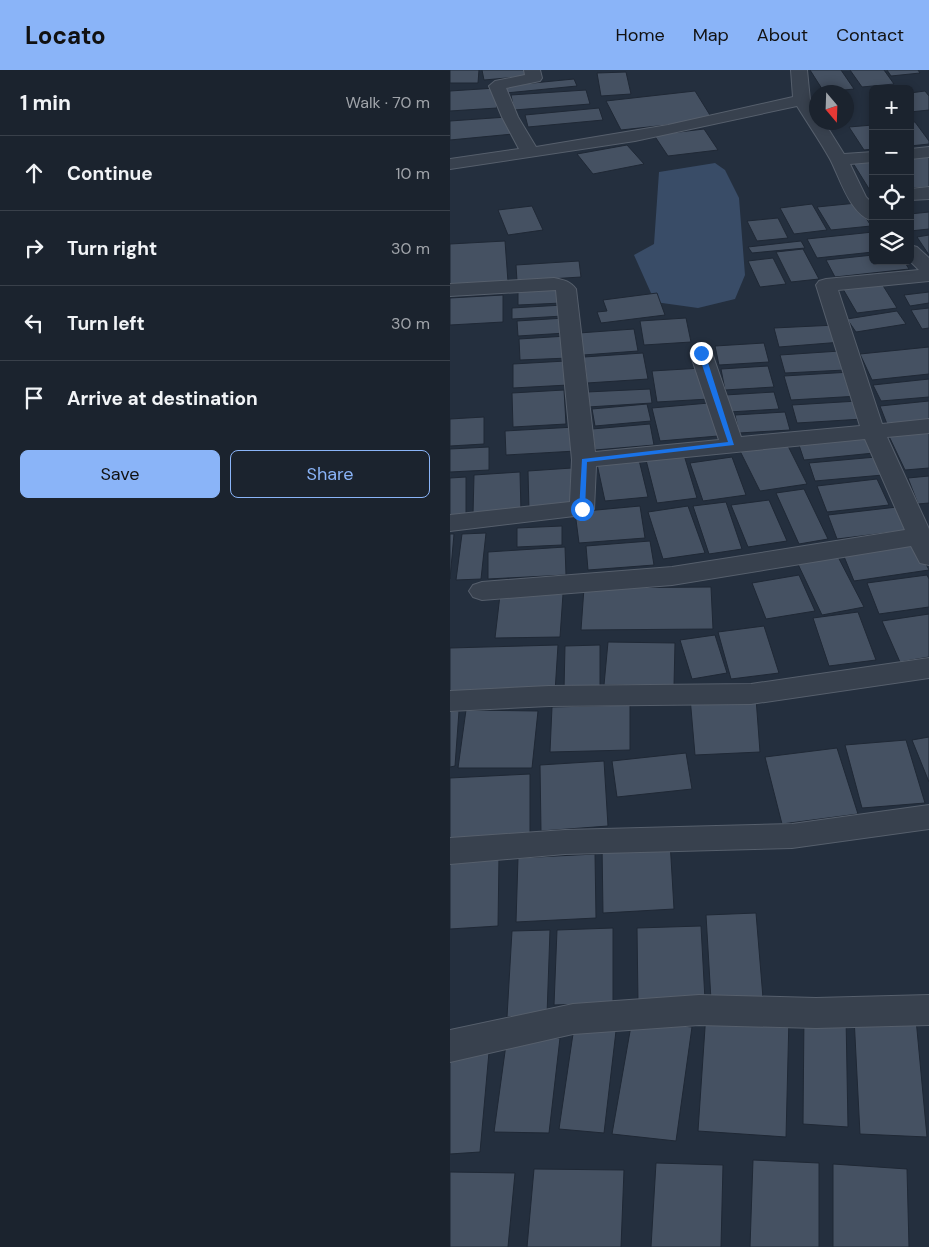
<!DOCTYPE html>
<html lang="en">
<head>
<meta charset="utf-8">
<style>
  :root { --surface:#1b232e; --page:#282f3a; --text:#f1f3f6; --muted:#a0a4aa; --line:#39404a; --accent:#8ab4f8 }
  body { margin:0; font-family:"DM Sans",sans-serif; background:var(--page); color:var(--text) }
  .controls { position:absolute; right:15px; top:15px; display:grid; overflow:hidden; border-radius:8px; box-shadow:0 2px 8px #0003 }
  .controls button { width:45px; height:45px; display:grid; place-items:center; padding:0; border:0; border-bottom:1px solid var(--line); background:var(--surface); color:var(--text); font:25px sans-serif }
  .compass { position:absolute; left:359px; top:15px; width:45px; height:45px; border-radius:50%; background:var(--surface); box-shadow:0 2px 8px #0003; rotate:161deg }
  .stop { position:absolute; width:15px; height:15px; margin:-11px; border:4px solid #1a73e8; border-radius:50%; background:#fff }
  .stop.end { background:#1a73e8; border-color:#fff; box-shadow:0 1px 5px #0008 }
  .list { margin:0; padding:0; list-style:none }
  h2 { display:flex; justify-content:space-between; align-items:center; height:65px; margin:0; padding:0 20px; font-size:21px }
  h2 small { font-size:16px; font-weight:400; color:var(--muted) }
  .list li { display:grid; grid-template-columns:32px 1fr auto; gap:15px; align-items:center; box-sizing:border-box; height:75px; padding:0 20px; border-top:1px solid var(--line) }
  .list b { display:block; font-size:19px; white-space:nowrap }
  .list em { font-size:16px; font-style:normal; color:var(--muted) }
  .actions { display:flex; gap:10px; padding:15px 20px }
  .actions a { flex:1; padding:11px 0; border:1px solid var(--accent); border-radius:8px; text-align:center; font-size:18px; color:var(--accent) }
  .actions .main { background:var(--accent); color:#111 }
  .icon { flex:none; width:28px; height:28px; fill:none; stroke:currentColor; stroke-width:2; stroke-linecap:round; stroke-linejoin:round }
  .map { position:relative; flex:none; width:479px; height:1177px; overflow:hidden }
  header { display:flex; align-items:center; gap:30px; box-sizing:border-box; height:70px; padding:0 25px; background:var(--accent); color:#111 }
  header strong { font-size:24px }
  nav { display:flex; gap:28px; margin-inline-start:auto; font-size:18px }
  main { display:flex }
  aside { flex:1; background:var(--surface) }
  .map>svg:first-child { display:block }
  .water { fill:#394c67 }
  .building { fill:#455162; stroke:#1f2835 }
  .lines { fill:none; stroke-linecap:round; stroke-linejoin:round }
  .minor-casing { stroke:#565f6c; stroke-width:2 }
  .minor { fill:#38414e; fill-rule:evenodd }
  .route { fill:#1a73e8 }
</style>
</head>
<body>
<header>
<strong>Locato</strong>
<nav><a>Home</a><a>Map</a><a>About</a><a>Contact</a></nav>
</header>
<main>
<aside>
<h2>1 min<small>Walk · 70 m</small></h2>
<ul class="list">
<li><svg class="icon" aria-label="ahead" viewBox="0 0 24 24"><path d="M12 20V5M6 11l6-6 6 6"/></svg><div><b>Continue</b></div><em>10 m</em></li>
<li><svg class="icon" aria-label="right" viewBox="0 0 24 24"><path d="M7 20v-9h11M14 6l5 5-5 5"/></svg><div><b>Turn right</b></div><em>30 m</em></li>
<li><svg class="icon" aria-label="left" viewBox="0 0 24 24"><path d="M17 20v-9H6M10 6l-5 5 5 5"/></svg><div><b>Turn left</b></div><em>30 m</em></li>
<li><svg class="icon" aria-label="arrive" viewBox="0 0 24 24"><path d="M6 21V4h12l-3 4 3 4H6"/></svg><div><b>Arrive at destination</b></div></li>
</ul>
<div class="actions"><a class="main">Save</a><a>Share</a></div>
</aside>
<div class="map">
<svg width="479" height="1177" viewBox="0 0 479 1177">
  <rect width="100%" height="100%" fill="#242f3e"/>
  <path class="water" d="M265,93l10,7 14,28 6,77 -10,24 -37,9 -43,-6 -21,-47 20,-11 5,-72z"/>
  <path class="building" d="M0,0h29l-1,13h-28z
    M32,0h45l2,6 -45,4z
    M360,0h31l13,19 -30,3z
    M400,0h34l10,14 -32,3z
    M437,0h31l2,3 -29,3z
    M176,2l5,22 -30,2 -4,-23z
    M124,9l3,7 -71,7 -4,-7z
    M46,18l1,20 -47,3v-20z
    M136,20l4,14 -76,6 -3,-15z
    M245,21l18,29 -92,10 -15,-29z
    M475,21l4,5v14l-19,2v-19z
    M149,38l4,12 -75,7 -3,-12z
    M57,47l6,17 -63,6v-19z
    M460,52h5l14,19v3l-19,2z
    M423,55v24l-9,1 -15,-23z
    M254,59l14,21 -50,6 -14,-21z
    M177,75l17,19 -51,10 -16,-20z
    M479,87v30l-17,1 -2,-2v-28z
    M423,91v31h-2l-18,-29z
    M407,133l14,23 -40,4 -14,-23z
    M362,134l15,26 -33,4 -14,-26z
    M82,136l11,24 -35,5 -10,-25z
    M479,142v17l-19,2v-17z
    M328,148l10,20 -31,3 -10,-20z
    M423,162v20l-56,6 -10,-19z
    M479,165v20l-12,-18z
    M55,171l3,41 -58,4v-42z
    M351,171l4,7 -53,5 -4,-6z
    M353,179l16,30 -28,3 -15,-30z
    M423,185v6h31l5,8 -74,8 -9,-17z
    M323,188l13,26 -26,3 -12,-26z
    M129,191l2,16 -64,4 -1,-16z
    M432,214l15,24 -40,5 -14,-24z
    M111,219l1,14 -44,2v-13z
    M479,222v11l-19,3 -6,-11z
    M207,223l8,22 -64,8 -4,-11 10,-1 -4,-11z
    M53,225v27l-53,3v-27z
    M113,235v11l-51,3v-11z
    M479,238v20l-7,1 -11,-19z
    M447,241l9,13 -50,8 -9,-13z
    M115,248l1,15 -48,3 -1,-15z
    M236,248l5,24 -47,3 -4,-24z
    M386,255l6,17 -63,5 -5,-19z
    M184,259l4,22 -55,4 -4,-22z
    M117,266l2,22 -49,2 -1,-21z
    M314,273l5,19 -50,3 -4,-19z
    M479,277v27l-57,6 -12,-26z
    M390,281l5,19 -60,3 -5,-18z
    M193,283l5,26 -61,4 -3,-26z
    M116,291l2,24 -55,3v-24z
    M318,296l6,21 -49,3 -4,-21z
    M252,298l7,31 -52,3 -5,-31z
    M401,302l8,24 -68,4 -7,-24z
    M479,309v18l-48,4 -8,-16z
    M200,319l2,14 -64,4 -1,-15z
    M114,320l2,34 -53,3 -1,-34z
    M324,322l5,17 -50,3 -4,-17z
    M408,331l5,18 -66,4 -5,-18z
    M479,331v19l-42,4 -7,-18z
    M259,333l9,33 -58,5 -8,-33z
    M197,334l4,17 -56,5 -3,-17z
    M335,342l5,18 -51,3 -4,-18z
    M34,347v27l-34,2v-27z
    M200,354l4,21 -59,5 -3,-21z
    M125,357l1,24 -70,4 -1,-24z
    M479,358v40l-24,2 -18,-38z
    M416,365l8,18 -70,7 -6,-18z
    M337,374l20,40 -47,7 -20,-40z
    M39,377v23l-39,2v-23z
    M234,385l13,43 -40,5 -11,-43z
    M282,387l14,38 -43,6 -13,-38z
    M426,387l7,18 -68,6 -6,-18z
    M189,390l9,37 -43,4 -8,-37z
    M122,398l3,40 -46,3 -1,-40z
    M70,402l1,40 -48,3 1,-40z
    M479,406v27l-11,1 -10,-26z
    M16,407v38l-16,1v-38z
    M427,409l12,26 -62,7 -10,-26z
    M354,419l24,50 -29,5 -23,-51z
    M319,430l18,41 -39,6 -17,-42z
    M276,432l16,47 -33,5 -16,-48z
    M190,436l5,32 -66,5 -4,-31z
    M238,436l17,47 -42,6 -15,-47z
    M447,437l12,23 -72,9 -9,-24z
    M112,456v19l-45,2v-19z
    M36,463l-5,46 -25,1 6,-46z
    M0,464h4l-4,45z
    M200,471l4,24 -66,5 -2,-24z
    M466,474l13,26 -75,11 -11,-27z
    M115,477l1,28 -78,4v-27z
    M386,483l28,54 -42,8 -26,-55z
    M349,505l16,36 -49,8 -14,-36z
    M477,505l2,4v28l-50,7 -12,-31z
    M261,517l2,42 -132,1 3,-42z
    M113,524l-3,43 -65,1 5,-43z
    M408,542l18,48 -47,6 -16,-48z
    M479,544v43l-29,5 -18,-41z
    M314,556l15,47 -48,6 -13,-47z
    M265,565l12,38 -35,6 -12,-39z
    M158,572l67,1 -1,42h-70z
    M108,575l-3,47 -105,3v-47z
    M150,575v44l-36,1 1,-44z
    M240,627l66,1 4,54 -65,3z
    M180,635v45l-80,2 2,-45z
    M16,640l72,1 -6,57h-74z
    M0,641h9l-4,55 -5,1z
    M479,667v45l-17,-42z
    M456,670l19,63 -63,5 -17,-63z
    M387,678l21,66 -76,10 -17,-67z
    M236,683l6,36 -75,8 -5,-36z
    M154,691l4,65 -67,5 -1,-66z
    M80,704v60l-80,5v-61z
    M220,771l4,68 -71,4 -1,-68z
    M145,784l1,64 -80,4 2,-64z
    M49,786l-1,70 -48,3v-69z
    M306,843l7,85 -52,2 -5,-85z
    M251,856l4,74 -67,2 -1,-74z
    M163,858v75l-59,2 3,-75z
    M100,860l-3,85 -40,2 5,-86z
    M256,943l83,4 -3,120 -88,-6z
    M354,944l42,2 2,111 -45,-3z
    M404,947l62,2 11,118 -67,-3z
    M182,950l60,7 -16,114 -64,-7z
    M124,957l42,4 -12,102 -45,-4z
    M57,967l53,1 -11,95 -55,-1z
    M39,982l-9,100 -30,2v-101z
    M303,1090l66,3v84h-69z
    M206,1093l67,2 -2,82h-70z
    M383,1094l74,5 2,78h-76z
    M84,1099l90,1 -3,77h-94z
    M0,1102l65,1 -7,74h-58z"/>
  <g class="lines">
    <g class="minor-casing">
      <path id="minor" d="M74,0h16l2,8 -2,3 -34,7 12,29 18,30 132,-22 125,-28 -2,-27h16l3,30 7,10v12h7l20,32 29,-2v10l-23,2 16,33 7,7v17c-23,-6 -33,-43 -43,-62 -10,-18 -22,-35 -33,-53l-162,35 -185,28v-10l69,-10 -17,-32 -13,-31 6,-5 30,-6z
        M479,77v10l-19,2v-10z
        M479,117v12l-19,1v-11z
        M460,175l7,2 12,11v23l-91,9 44,134 47,-5v14l-42,4 42,92v36l-9,-2 -9,-17 -239,39 -190,15 -9,-3 -4,-6 4,-6 9,-3 190,-15 233,-37 -40,-91 -269,27 -2,43 -3,5 -141,17v-16l120,-13 2,-42 -16,-170 -106,6v-12l104,-6c10,2 16,3 22,11l19,163 124,-12 -29,-87 3,-5 8,-1 8,1 3,5 29,84 119,-11 -44,-141 3,-4 7,-2 93,-9 -9,-9z
        M479,588v20l-178,26 -202,2 -99,5v-20l99,-5 202,-2z
        M479,735v24l-137,19 -227,6 -115,10v-26l115,-8 227,-6z
        M249,925l117,3 113,-3v30l-113,3 -117,-3 -126,9 -123,28v-32l123,-26z"/>
    </g>
    <use href="#minor" class="minor"/>
  </g>
  <path class="route" d="M251,281l4,2 29,92 -147,17 -2,47 -6,1 3,-51 146,-17 -30,-89z"/>
</svg>
<div class="controls">
<button>+</button>
<button>−</button>
<button><svg class="icon" aria-label="locate" viewBox="0 0 24 24"><circle cx="12" cy="12" r="6"/><path d="M12 2v4M12 18v4M2 12h4M18 12h4"/></svg></button>
<button><svg class="icon" aria-label="layers" viewBox="0 0 24 24"><path d="M12 4l9 5-9 5-9-5zM3 14l9 5 9-5"/></svg></button>
</div>
<svg class="compass" viewBox="-18 -18 36 36"><path d="M0-13l5 13h-10z" fill="#e53935"/><path d="M0 13l5-13h-10z" fill="#a0a4aa"/></svg>
<div class="stop" style="left:132px;top:439px"></div>
<div class="stop end" style="left:251px;top:283px"></div>
</div>
</main>
</body>
</html>
